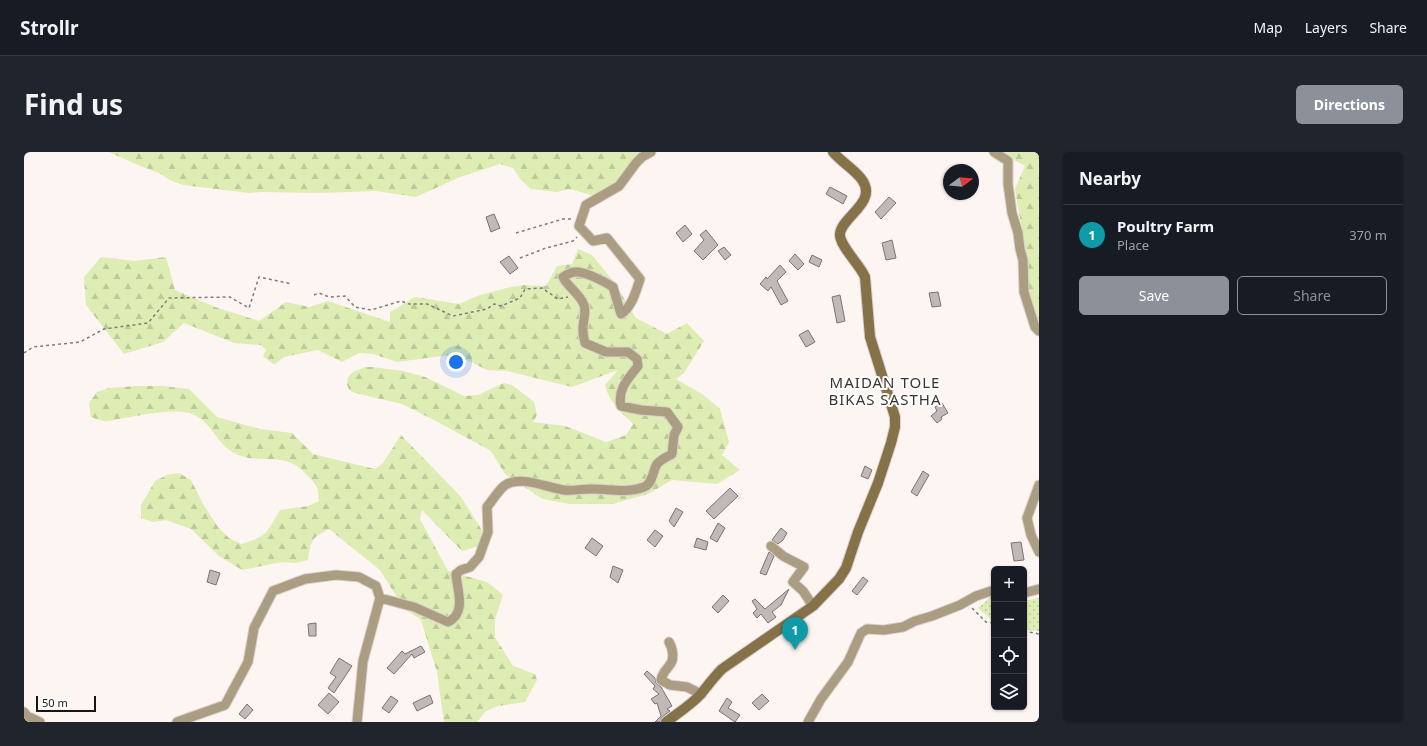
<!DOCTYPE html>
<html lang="en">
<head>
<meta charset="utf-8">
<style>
  :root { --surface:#171b24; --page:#20242c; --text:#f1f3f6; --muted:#9ea1a6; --line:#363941; --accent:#8c9099 }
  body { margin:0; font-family:"Noto Sans",sans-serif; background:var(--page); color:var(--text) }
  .controls { position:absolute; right:12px; bottom:12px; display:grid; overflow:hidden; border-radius:6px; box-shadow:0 1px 3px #0004 }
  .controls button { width:36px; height:36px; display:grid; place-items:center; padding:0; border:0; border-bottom:1px solid var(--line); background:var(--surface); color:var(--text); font:20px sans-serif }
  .compass { position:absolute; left:919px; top:12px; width:36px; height:36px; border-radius:50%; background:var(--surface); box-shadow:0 1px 3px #0004; rotate:74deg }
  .scale { position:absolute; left:12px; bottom:10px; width:60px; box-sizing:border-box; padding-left:4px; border:2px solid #171513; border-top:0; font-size:11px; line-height:14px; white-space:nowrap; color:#171513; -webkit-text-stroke:3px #fff; paint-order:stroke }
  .you { position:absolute; left:432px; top:210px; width:14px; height:14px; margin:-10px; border:3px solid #fff; border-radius:50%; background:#1a73e8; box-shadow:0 0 0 6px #1a73e833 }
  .badge { display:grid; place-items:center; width:26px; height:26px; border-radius:50%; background:var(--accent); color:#fff; font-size:13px; font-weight:700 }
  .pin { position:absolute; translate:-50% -33px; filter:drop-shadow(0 1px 2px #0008) }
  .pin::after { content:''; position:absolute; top:21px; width:14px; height:12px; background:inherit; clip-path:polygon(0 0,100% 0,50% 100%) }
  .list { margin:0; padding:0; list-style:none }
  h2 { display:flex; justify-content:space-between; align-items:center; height:52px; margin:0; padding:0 16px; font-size:17px }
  h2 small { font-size:13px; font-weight:400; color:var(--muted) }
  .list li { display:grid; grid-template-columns:26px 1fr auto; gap:12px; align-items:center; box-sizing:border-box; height:60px; padding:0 16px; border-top:1px solid var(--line) }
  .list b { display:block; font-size:15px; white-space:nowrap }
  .list p { margin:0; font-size:13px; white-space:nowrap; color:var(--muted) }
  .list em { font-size:13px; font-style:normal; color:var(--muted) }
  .actions { display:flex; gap:8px; padding:12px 16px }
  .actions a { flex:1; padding:9px 0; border:1px solid var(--accent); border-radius:6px; text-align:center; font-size:14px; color:var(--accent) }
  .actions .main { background:var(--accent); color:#fff }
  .icon { flex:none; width:22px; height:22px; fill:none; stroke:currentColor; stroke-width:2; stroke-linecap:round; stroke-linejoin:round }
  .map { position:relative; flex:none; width:1015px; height:570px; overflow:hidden; border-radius:6px }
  header { display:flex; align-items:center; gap:24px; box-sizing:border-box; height:56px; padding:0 20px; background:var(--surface); border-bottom:1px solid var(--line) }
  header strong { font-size:19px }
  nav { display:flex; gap:22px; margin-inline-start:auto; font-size:14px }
  .intro { display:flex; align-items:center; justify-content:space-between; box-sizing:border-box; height:96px; padding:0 24px }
  h1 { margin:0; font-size:28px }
  .button { padding:10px 18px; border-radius:6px; background:var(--accent); color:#fff; font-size:14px; font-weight:700 }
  main { display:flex; gap:24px; padding:0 24px }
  aside { flex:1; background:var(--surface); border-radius:6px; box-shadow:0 1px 3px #0004 }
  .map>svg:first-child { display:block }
  .grass { fill:url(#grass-dots) }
  .forest { fill:url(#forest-firs) }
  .building { fill:#c1b8b8; stroke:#7b7373 }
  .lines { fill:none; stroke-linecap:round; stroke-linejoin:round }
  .minor-casing { stroke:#d8d1cd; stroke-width:11 }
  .secondary-casing { stroke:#d8d1cd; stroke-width:12 }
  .path { stroke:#817c79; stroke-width:1.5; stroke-dasharray:3 3; stroke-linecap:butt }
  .minor { stroke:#aa9d82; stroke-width:9 }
  .secondary { stroke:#857249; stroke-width:10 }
  .labels { text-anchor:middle; stroke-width:4; stroke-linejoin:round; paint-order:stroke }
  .neighbourhood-label { font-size:15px; letter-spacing:1px; fill:#3b3532; stroke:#fff }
</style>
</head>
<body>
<header>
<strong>Strollr</strong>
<nav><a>Map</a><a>Layers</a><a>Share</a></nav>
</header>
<div class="intro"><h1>Find us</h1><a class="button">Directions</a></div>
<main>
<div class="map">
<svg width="1015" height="570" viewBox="0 0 1015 570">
  <defs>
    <pattern id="grass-dots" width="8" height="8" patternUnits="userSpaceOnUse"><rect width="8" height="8" fill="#ddedb4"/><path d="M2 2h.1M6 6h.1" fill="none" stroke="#bdca9a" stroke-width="1.8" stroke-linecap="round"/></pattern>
    <pattern id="forest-firs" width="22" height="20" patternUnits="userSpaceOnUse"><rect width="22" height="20" fill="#ddedb4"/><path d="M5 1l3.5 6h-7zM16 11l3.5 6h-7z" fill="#bdca9a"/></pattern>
  </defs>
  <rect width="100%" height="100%" fill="#fdf5f1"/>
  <path class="grass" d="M968,444h2v26l-16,-14z
    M1015,446v33l-15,-1v-29z"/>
  <path class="forest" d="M85,0h538l-29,32 -24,12 -24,-7 -13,3 -26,-3 -10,-9 -8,-12 -13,-4 -40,13 -44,20 -40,-6 -55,2 -59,-1 -13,1 -66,-8 -13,-5 -11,-7 -26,-10z
    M974,0h41v169l-10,-31 -4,-42 -10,-59 10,-23z
    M554,97l14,6 22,27 22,36 31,16 20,-11 17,18 -20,32 -8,6 26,15 18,15 9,33 -7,13 18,15 -23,14 -45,-4 -24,14 -35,10h-43l-27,-5 -5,-3 -33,-22 -14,-23 -57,-31 -32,-16 -47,-11 -6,-3 -2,-6 1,-7 5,-5 12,-5h8l30,4 22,6 39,19 14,-1 26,-12 8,2 22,17 3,13 -4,7 32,4 41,16 20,-7 7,-11c-12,-12 -24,-21 -28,-39l13,-15 -46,17 -65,-16 -20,-1 -18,-9 -20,-6 -52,7 -24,-8 -14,-1 -17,9 -24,-12 -34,7 -10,8 -11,-9 3,-6 -5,-5 -27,-2 -50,-20 -21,19 -39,12 -38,-49 -2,-28 17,-20 34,4 31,-4 9,33 40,17 44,14 27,-19 23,5 19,-6 62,21v-10l25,-15 44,7 21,-9 31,-8 13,-2 22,1 11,-20 15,-2z
    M112,234h27l26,3 28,28 43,12 32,4 21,21 62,15 8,-6 18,-28 60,62 29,46 -28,8 -40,-41 -2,9 28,52 39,11 16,13 -8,24v18l18,29 22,8 2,6 -12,22 -27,4 -12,5 -9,11h-33l-7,-50 -16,-52 -16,-11 -5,-7 -20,-32 -51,-41c-17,8 -19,13 -21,31l-13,3 -13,-1 -40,8 -23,-14 -28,-27 -25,-9 -13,2 -12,-4v-13l14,-24 12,-6 12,-2 12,7 12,24 15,23 11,11 12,6c26,-7 26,-12 39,-34l28,-4 11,-5c-1,-16 -2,-15 -12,-26 -23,-27 -47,-8 -73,-22 -20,-11 -24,-38 -50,-41 -20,-2 -41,3 -60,6 -7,1 -15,4 -21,3 -4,-1 -8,-3 -12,-4l-2,-14 8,-11 12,-4z"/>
  <path class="building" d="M806,35l17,9 -4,8 -17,-10z
    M865,45l7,6 -15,16 -6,-7z
    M470,62l6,14 -9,4 -5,-15z
    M661,73l7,9 -9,8 -7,-9z
    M682,78l12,15 -15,15 -9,-9 10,-11 -4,-5z
    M868,88l4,18 -10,2 -4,-17z
    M700,95l7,8 -6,5 -7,-9z
    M771,102l9,10 -6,6 -9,-9z
    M788,103l10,5 -3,7 -10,-5z
    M485,104l9,12 -8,6 -10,-12z
    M756,113l6,7 -9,9 11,20 -7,4 -10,-18 -3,4 -8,-7 6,-7 1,2z
    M914,140l3,14 -9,1 -3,-14z
    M816,143l5,26 -8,2 -5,-26z
    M784,178l7,12 -9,5 -7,-12z
    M918,251l6,10 -7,4 1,2 -5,4 -6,-7 6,-5 -2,-4z
    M841,314l7,4 -4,9 -7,-3z
    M899,319l6,4 -12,21 -6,-4z
    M706,336l8,8 -24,23 -8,-8z
    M652,356l7,4 -9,15 -5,-6z
    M694,371l7,5 -8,14 -7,-4z
    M757,376l6,5 -4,7 -5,4 -6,-4z
    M631,378l8,6 -8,11 -8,-7z
    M568,386l11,8 -7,10 -11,-8z
    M673,386l11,4 -2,8 -12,-3z
    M997,390l3,18 -10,1 -3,-18z
    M745,400l5,4 -8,19 -6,-2z
    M589,414l10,4 -5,13 -8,-6z
    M186,418l10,3 -4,12 -9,-3z
    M839,425l5,4 -11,14 -5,-4z
    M765,437l-8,16 -9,7 4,5 -8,6 -7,-9 -4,4 -4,-5 4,-4 -5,-8 3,-2 10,10z
    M699,443l6,6 -11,12 -6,-6z
    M292,471v13h-7l-1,-12z
    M397,494l4,6 -11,6 -2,-4 -18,20 -7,-6 15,-17 3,3z
    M315,506l13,8 -18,27 -6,-5 8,-11 -6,-4z
    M623,519l8,7 1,5 5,4 11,19 -5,3 3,2 -8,6 -2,5h-5l6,-6 -4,-13 -2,1 -4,-5 8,-5 -6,-5 2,-3 -11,-12z
    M305,541l10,9 -11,12 -10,-9z
    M738,542l7,7 -10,9 -7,-7z
    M406,543l3,8 -16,8 -4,-8z
    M367,544l7,5 -9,12 -7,-5z
    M703,546l5,4 -4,6 12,7 -5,7 -16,-11z
    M223,552l6,6 -8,9 -6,-5z"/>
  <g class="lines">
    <g class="minor-casing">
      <path id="minor" d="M970,0l14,9v23l4,29 6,20 2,16 3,11 1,32 11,35 4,4
        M1015,333l-12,33 4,17 8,17
        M747,394l12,10 21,11 -11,15 10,9 10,15
        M1000,441l15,-4
        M356,446l34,9 34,15c19,-9 9,-32 8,-48l5,-4 9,-3 9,-10 9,-25 -1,-25c5,-6 11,-16 17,-21 15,-12 44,2 60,4 8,1 17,-1 25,-1 18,-1 37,5 55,-2 9,-3 8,-15 13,-23 3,-4 10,-7 15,-10l2,-19 4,-8 -11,-15 -26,-2 -20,-4c-4,-17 8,-28 17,-40l-1,-7 -9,-7h-22l-21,-9c-1,-4 -2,-8 -2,-12 -1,-9 4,-17 1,-26 -3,-10 -18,-20 -21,-28 4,-2 7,-5 12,-5 10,-1 30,10 38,15l8,27c11,-7 15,-23 19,-35l-33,-41 -14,3 -14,-15 7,-21 33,-19 17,-23 6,-6 9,-5
        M645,490c4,7 6,18 0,24 -4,5 -7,8 -8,14l9,5 17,2 14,7
        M0,560l3,4 13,6
        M153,570l48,-17 23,-43 6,-34 19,-37 32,-12 31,-4 23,2 17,9 4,12 -17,63 -6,61
        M784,570l13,-23 27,-37 13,-29 6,-4 17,1 19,-3 12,-6 17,-5 28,-11 16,-9 18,-6"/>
    </g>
    <g class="secondary-casing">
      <path id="secondary" d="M642,570c12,-9 25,-17 35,-28 7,-9 13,-17 21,-25l91,-63 26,-27 7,-11 12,-36 20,-49 13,-40 4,-16v-10l-25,-80 -5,-60c-5,-12 -25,-31 -25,-42 -1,-12 22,-26 25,-38 7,-19 -22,-32 -32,-45"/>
    </g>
    <path class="path" d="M492,81l47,-14h10
      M496,106l26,-10 27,-7 4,-4
      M290,143l5,-2 10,4 16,-1 10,11 16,3 30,-9 8,3h18l26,12 34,-7 7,-5 7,2 19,-8 5,-9 17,-1 16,11 10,-2
      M0,201l9,-6 47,-5 24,-13 44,-6 21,-25 61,-1 19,11 10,-31 33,7
      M948,456l14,14 8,1
      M1000,479l15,3"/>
    <use href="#minor" class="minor"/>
    <use href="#secondary" class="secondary"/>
  </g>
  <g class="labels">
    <g class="neighbourhood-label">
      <text x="861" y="236">MAIDAN TOLE<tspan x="861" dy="17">BIKAS SASTHA</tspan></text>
    </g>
  </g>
</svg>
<div class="controls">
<button>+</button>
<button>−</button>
<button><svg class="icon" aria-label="locate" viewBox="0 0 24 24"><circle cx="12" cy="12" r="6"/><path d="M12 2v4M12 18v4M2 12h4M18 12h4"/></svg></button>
<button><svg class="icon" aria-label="layers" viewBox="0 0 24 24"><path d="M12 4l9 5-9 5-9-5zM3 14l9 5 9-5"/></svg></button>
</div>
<svg class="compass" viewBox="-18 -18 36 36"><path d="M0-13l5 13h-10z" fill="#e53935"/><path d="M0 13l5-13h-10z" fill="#9ea1a6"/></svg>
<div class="scale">50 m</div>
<div class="you"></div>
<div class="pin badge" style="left:771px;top:498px;background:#0f9aa8">1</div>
</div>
<aside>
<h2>Nearby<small></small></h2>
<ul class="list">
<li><span class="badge" style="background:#0f9aa8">1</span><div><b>Poultry Farm</b><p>Place</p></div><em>370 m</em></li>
</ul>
<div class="actions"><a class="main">Save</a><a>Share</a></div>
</aside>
</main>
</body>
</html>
